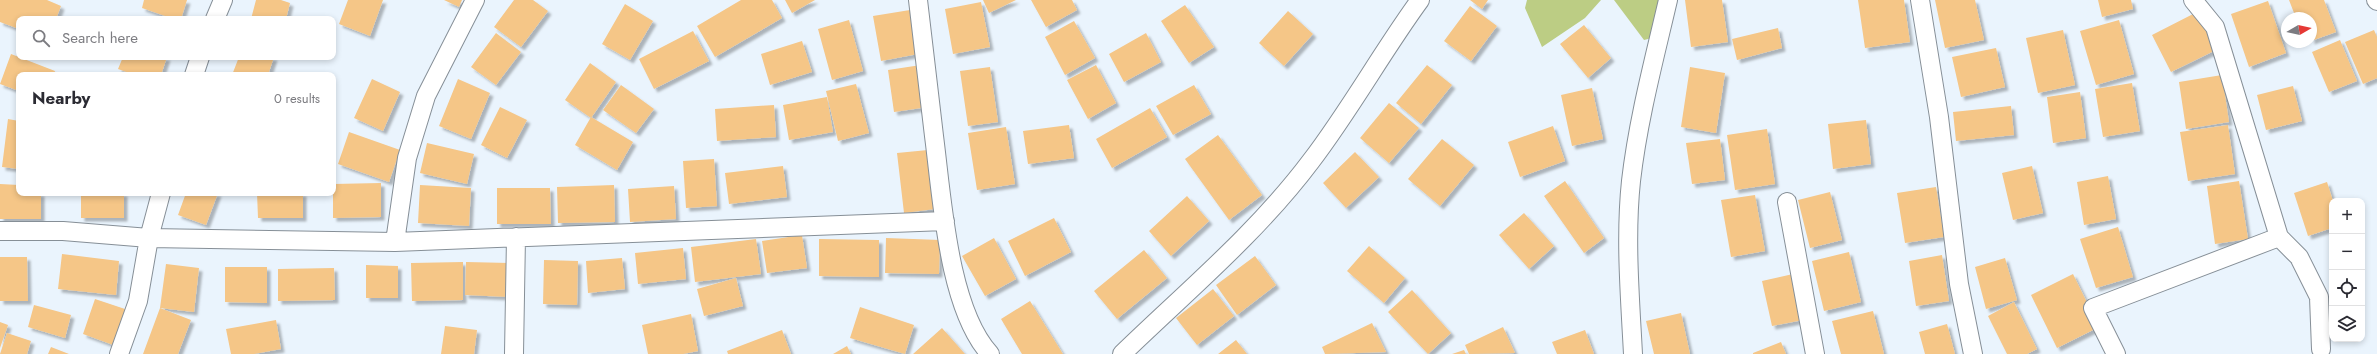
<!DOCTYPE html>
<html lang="en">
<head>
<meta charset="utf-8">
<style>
  :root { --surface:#fff; --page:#f7f7f7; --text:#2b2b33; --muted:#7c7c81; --line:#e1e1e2 }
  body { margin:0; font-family:Jost,sans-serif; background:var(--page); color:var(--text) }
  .controls { position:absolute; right:12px; bottom:12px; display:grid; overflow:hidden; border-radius:8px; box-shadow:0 2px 6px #0003 }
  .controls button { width:36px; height:36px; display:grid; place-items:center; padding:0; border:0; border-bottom:1px solid var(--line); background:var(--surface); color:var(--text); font:20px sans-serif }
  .compass { position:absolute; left:2281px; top:12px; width:36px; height:36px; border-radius:50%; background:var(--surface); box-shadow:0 2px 6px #0003; rotate:81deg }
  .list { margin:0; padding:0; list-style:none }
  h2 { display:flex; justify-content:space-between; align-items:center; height:52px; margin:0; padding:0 16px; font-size:17px }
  h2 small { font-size:13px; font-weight:400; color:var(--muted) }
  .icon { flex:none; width:22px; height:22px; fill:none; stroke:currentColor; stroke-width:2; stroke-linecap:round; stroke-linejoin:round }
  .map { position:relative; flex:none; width:2377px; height:354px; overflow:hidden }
  .search { position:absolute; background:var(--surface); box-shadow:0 2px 6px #0003; left:16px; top:16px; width:320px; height:44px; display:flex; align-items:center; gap:10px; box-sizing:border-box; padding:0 14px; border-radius:8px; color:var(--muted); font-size:15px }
  .panel { position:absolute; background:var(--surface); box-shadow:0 2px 6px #0003; left:16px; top:72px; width:320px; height:124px; border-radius:8px }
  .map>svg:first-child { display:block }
  .forest { fill:#bccd84 }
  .building { fill:#f5c687; filter:url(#shadow) }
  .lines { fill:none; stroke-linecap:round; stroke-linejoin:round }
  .minor-casing { stroke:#868f97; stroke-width:20 }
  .minor { stroke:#fff; stroke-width:18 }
</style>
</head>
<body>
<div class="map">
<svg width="2377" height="354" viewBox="0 0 2377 354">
  <defs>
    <filter id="shadow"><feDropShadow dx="3.5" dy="3.5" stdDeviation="1" flood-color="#0004"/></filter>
  </defs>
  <rect width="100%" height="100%" fill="#eaf4fd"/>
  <path class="forest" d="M1527,0h74l-16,18 -43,29 -17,-39z
    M1614,0h45l-3,37 -12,3z"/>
  <path class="building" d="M0,0h47l14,6 -5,13h-37v10l-19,-7z
    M144,0h43l-6,19h-7l-32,-11z
    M256,0h25l9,3 -4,16h-35z
    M348,0h35l-13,36 -31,-12z
    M444,0h18l-3,7z
    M514,0h19l15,11 -27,36 -27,-20z
    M741,0h31l10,18 -67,39 -18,-31z
    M785,0h30l-23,13z
    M983,0h33l-27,13z
    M1031,0h41l5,10 -31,17z
    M1470,0h18l-6,9z
    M1685,0h37l6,42 -37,5z
    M1858,0h46l6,42 -45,6z
    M1935,0h40l9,40 -39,8z
    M2098,0h33l2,9 -31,8z
    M2289,0h35l12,32 -25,9v-23h-15z
    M2268,1l18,52 -37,14 -18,-53z
    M981,2l9,45 -37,7 -8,-45z
    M625,4l28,17 -23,39 -28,-16z
    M1185,5l29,42 -25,16 -28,-42z
    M1470,6l27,20 -26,35 -27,-20z
    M910,10l8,44 -37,7 -8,-45z
    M1288,11l25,23 -29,32 -25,-23z
    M2197,12l19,38 -45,22 -19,-37z
    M849,20l14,51 -31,9 -14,-51z
    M2119,20l15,54 -38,11 -16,-54z
    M1074,21l21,37 -30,17 -20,-38z
    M1584,25l27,33 -23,20 -28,-34z
    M1778,28l4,20 -45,12 -5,-21z
    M2063,30l12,55 -37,8 -12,-55z
    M2374,30l3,7v41l-14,6 -18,-42z
    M693,31l16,30 -55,28 -15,-30z
    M496,33l25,19 -25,33 -25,-18z
    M1146,33l15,29 -37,20 -15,-28z
    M2340,40l17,41 -28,11 -17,-40z
    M802,41l10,31 -42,13 -9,-31z
    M1996,48l9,39 -44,10 -9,-40z
    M11,54l44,17 -1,4h-35v16l-19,-7z
    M123,57h44l-6,18h-26l-17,-6z
    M239,57h35l-6,18h-36z
    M590,63l26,19 -25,36 -26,-18z
    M921,65l7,42 -34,5 -6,-42z
    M1096,65l20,38 -28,16 -21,-39z
    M1427,65l25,20 -31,39 -25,-21z
    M990,67l8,55 -30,4 -8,-55z
    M1690,67l35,6 -9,60 -35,-6z
    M2222,75l7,47 -43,7 -7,-47z
    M372,79l28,13 -17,39 -29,-13z
    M458,79l32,14 -19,46 -32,-13z
    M2132,83l8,48 -37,6 -8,-48z
    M856,84l13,49 -31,8 -12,-50z
    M621,85l33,24 -18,24 -33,-23z
    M1194,85l17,29 -38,21 -17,-29z
    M2293,86l9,35 -36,9 -9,-35z
    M1592,88l11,51 -31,7 -11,-51z
    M2080,92l6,46 -33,5 -6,-46z
    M827,97l6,35 -44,8 -6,-35z
    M1389,103l30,25 -30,35 -29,-25z
    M774,105l2,32 -59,4 -2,-32z
    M2011,106l3,29 -58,6 -3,-29z
    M500,107l27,13 -20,38 -26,-13z
    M1150,108l17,29 -55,31 -16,-29z
    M591,117l42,25 -16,28 -42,-25z
    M8,119l11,2v48l-17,-2z
    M1866,120l5,44 -38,5 -5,-45z
    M1069,125l5,33 -46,6 -5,-33z
    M2228,125l7,49 -47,7 -8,-49z
    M1553,126l12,35 -45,16 -12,-35z
    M1006,127l9,57 -38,6 -9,-57z
    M1767,129l8,55 -40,6 -8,-55z
    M349,132l51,18 -11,32 -51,-18z
    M1218,135l44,60 -33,25 -44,-61z
    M1442,139l32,26 -34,41 -32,-27z
    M1720,139l5,41 -33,4 -6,-41z
    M427,143l47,11 -7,30 -47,-11z
    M928,150l7,59 -31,4 -7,-60z
    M1355,152l24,25 -33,31 -23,-25z
    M714,159l3,47 -31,2 -3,-47z
    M783,166l4,31 -58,7 -4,-31z
    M2032,166l11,47 -30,7 -11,-47z
    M2108,176l8,43 -32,6 -7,-43z
    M1565,181l39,57 -20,15 -40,-57z
    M2239,181l9,58 -33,5 -8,-58z
    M2327,182l6,19 -1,27 -24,8 -14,-43z
    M381,183v34l-48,1v-34z
    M0,184l19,1v8h22v26h-41z
    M420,185l51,3 -2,38 -51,-3z
    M614,185l1,37 -57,1 -1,-36z
    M674,186l2,33 -46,3 -2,-33z
    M1936,187l8,50 -39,6 -8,-50z
    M497,188h53l1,36h-54z
    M1830,192l12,48 -32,8 -12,-48z
    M81,193h43v25h-43z
    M186,193h32l-12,32 -28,-10z
    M257,193h46v25h-45z
    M1755,195l10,56 -34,6 -10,-57z
    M1187,196l22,25 -38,35 -22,-25z
    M1524,213l30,33 -25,23 -30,-34z
    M1054,218l17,34 -46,24 -17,-35z
    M2118,227l15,50 -37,11 -16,-49z
    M802,235l5,33 -40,5 -5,-32z
    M886,238l54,2 -1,34 -54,-1z
    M994,238l22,41 -31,17 -23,-40z
    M756,239l5,35 -66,8 -4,-35z
    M819,239l60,1v37l-60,-1z
    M1369,246l36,32 -21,25 -37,-32z
    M683,248l3,31 -48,5 -3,-31z
    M1144,250l23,28 -50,41 -23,-28z
    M1849,252l12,50 -37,9 -12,-50z
    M62,254l57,7 -3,34 -58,-6z
    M1942,255l7,46 -33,5 -7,-45z
    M1255,256l21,29 -39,30 -21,-30z
    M0,257h27l1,44h-28z
    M622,258l3,31 -37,4 -2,-32z
    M2005,258l12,42 -31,9 -11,-42z
    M544,260l34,1 -1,44 -34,-1z
    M463,262v38l-51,1 -1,-38z
    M466,262l44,1 -1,34 -44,-2z
    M166,264l33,4 -5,44 -34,-4z
    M366,265l32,1v32h-32z
    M225,267h42v36l-42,-1z
    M334,268l1,32 -57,1v-32z
    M1793,274l10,46 -31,6 -10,-45z
    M2073,274l26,53 -42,21 -26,-53z
    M736,278l7,28 -39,10 -7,-27z
    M1213,289l21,27 -37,29 -21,-27z
    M1412,290l39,43 -23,21 -40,-42z
    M95,299l33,11 -12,36 -33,-12z
    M1030,301l33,53h-41l-21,-35z
    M2014,302l23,47 -10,5h-20l-19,-38z
    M34,305l37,10 -6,23 -37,-11z
    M860,307l54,18 -9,29 -55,-16z
    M160,308l31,12 -13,34h-35z
    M1873,311l11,43h-43l-9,-33z
    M1681,313l9,41h-36l-8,-33z
    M691,314l7,37 -15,3h-35l-6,-29z
    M276,320l5,29 -27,5h-23l-5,-25z
    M0,322l8,3 -8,23z
    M1372,323l14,29 -61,2 -3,-7z
    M1947,324l8,30h-30l-6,-22z
    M445,326l32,4 -3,24h-33z
    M1503,327l12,26 -46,1 -4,-9z
    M942,328l23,26h-52z
    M782,330l9,24h-63l-1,-3z
    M1585,330l9,24h-37l-5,-12z
    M7,333l24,8 -4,13h-27z
    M1236,340l11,14h-29z
    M1781,342l5,12h-33v-1z
    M847,346l4,8h-18z
    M51,347l18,7h-21z
    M1464,350l2,4h-14z"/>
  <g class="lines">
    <g class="minor-casing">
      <path id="minor" d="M918,0c5,45 11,91 16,136 8,61 14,172 56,218
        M1920,0l19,117 20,167 14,70
        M2376,0l1,1
        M215,19l8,-19
        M194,75l6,-18
        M1787,202l28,152
        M0,231h63l86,7 246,4 550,-21
        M2279,237l20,20 20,40 2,52
        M395,242l12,-84 19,-62 49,-96
        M119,354l19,-53 11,-63 12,-45
        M514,354l2,-117
        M1122,354c64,-62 135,-121 189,-193 39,-51 71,-109 109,-161
        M1633,354c-3,-57 -8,-116 -2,-173 7,-61 23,-121 37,-181
        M2116,354l-23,-46 186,-71 -64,-210 -22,-27"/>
    </g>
    <use href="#minor" class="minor"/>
  </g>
</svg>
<div class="controls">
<button>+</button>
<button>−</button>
<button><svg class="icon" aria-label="locate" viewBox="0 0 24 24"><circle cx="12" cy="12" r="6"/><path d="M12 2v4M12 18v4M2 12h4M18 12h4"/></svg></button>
<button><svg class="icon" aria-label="layers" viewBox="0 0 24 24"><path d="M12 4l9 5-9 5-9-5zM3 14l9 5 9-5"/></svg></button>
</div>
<svg class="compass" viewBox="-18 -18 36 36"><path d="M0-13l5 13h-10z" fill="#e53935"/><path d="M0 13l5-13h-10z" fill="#7c7c81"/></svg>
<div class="search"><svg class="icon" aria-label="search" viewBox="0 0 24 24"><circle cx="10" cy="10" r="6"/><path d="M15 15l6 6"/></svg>Search here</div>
<section class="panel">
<h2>Nearby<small>0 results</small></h2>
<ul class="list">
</ul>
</section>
</div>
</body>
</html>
